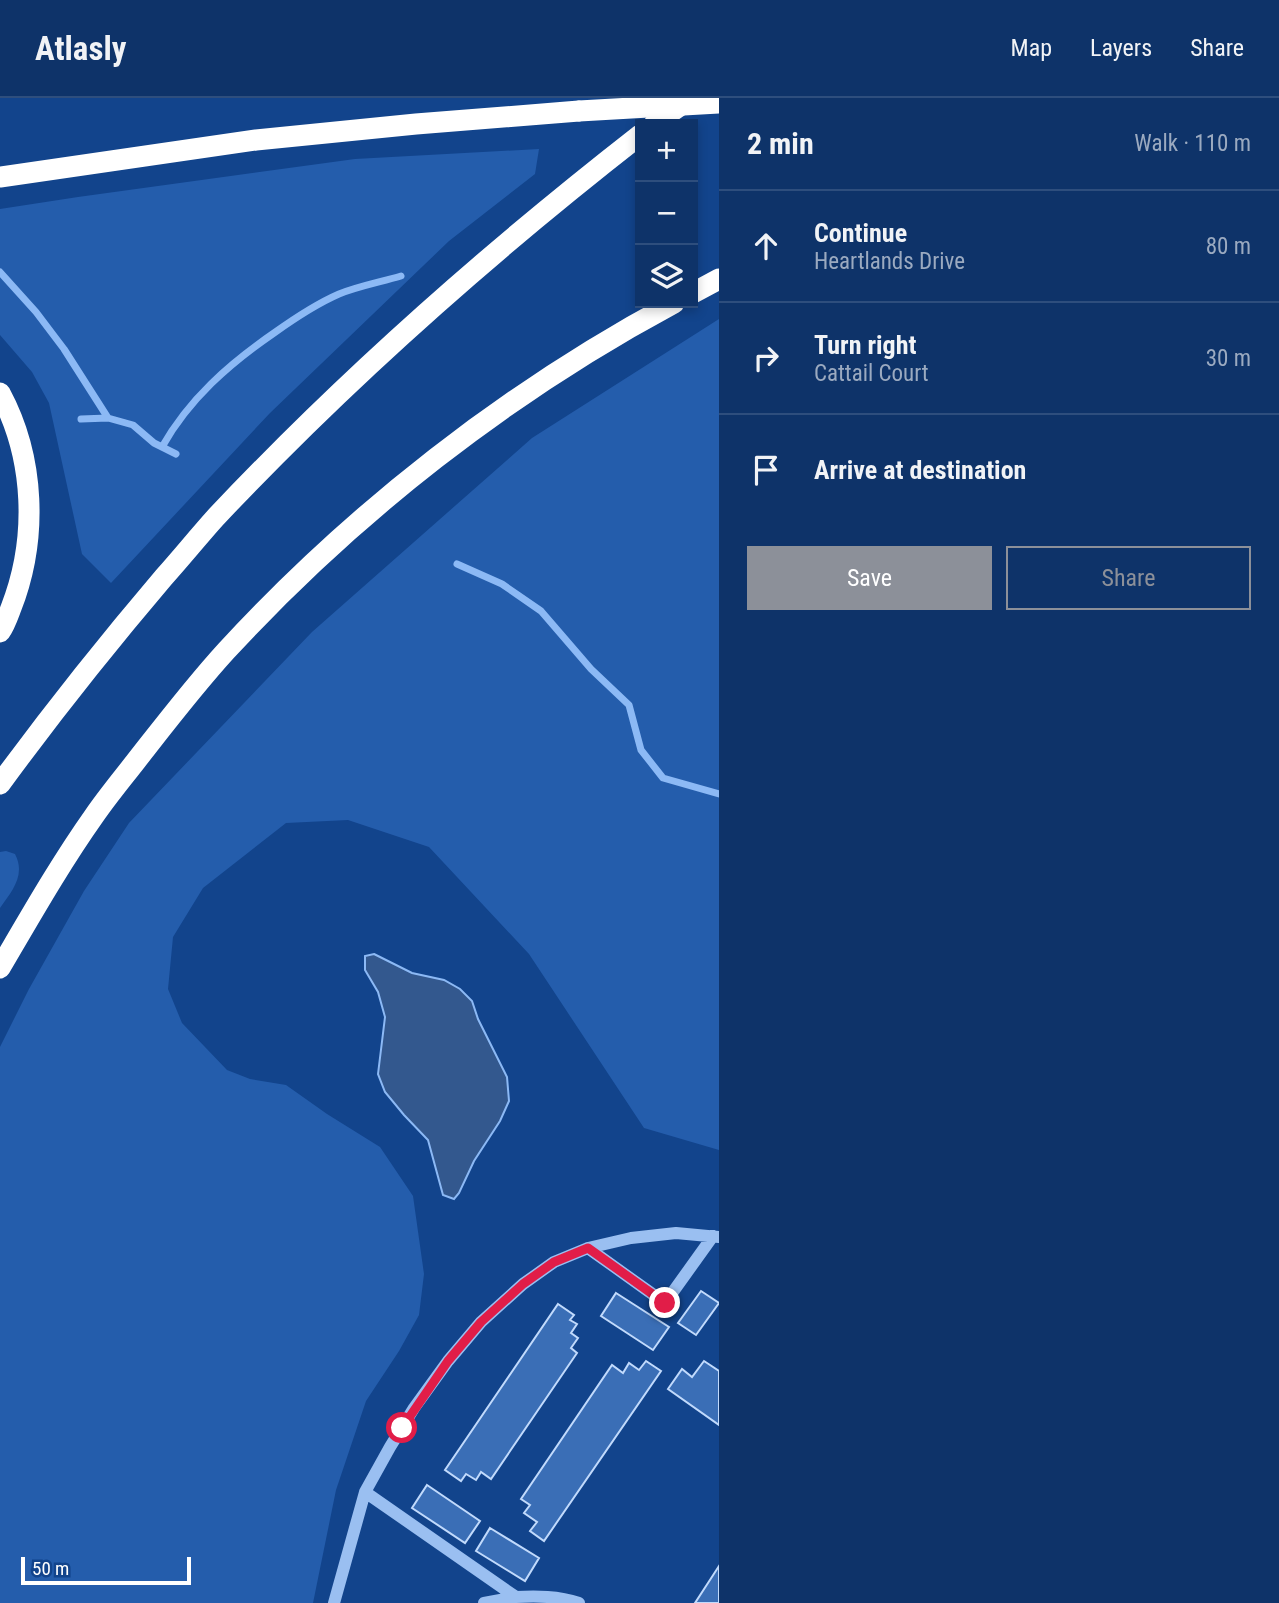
<!DOCTYPE html>
<html lang="en">
<head>
<meta charset="utf-8">
<style>
  :root { --surface:#0e3369; --page:#173b6f; --text:#f1f3f6; --muted:#9baac0; --line:#2e4e7d; --accent:#8c9099 }
  body { margin:0; font-family:"Roboto Condensed",sans-serif; background:var(--page); color:var(--text) }
  .controls { position:absolute; right:21px; top:21px; display:grid; overflow:hidden; border-radius:0px; box-shadow:0 4px 10px #0003 }
  .controls button { width:63px; height:63px; display:grid; place-items:center; padding:0; border:0; border-bottom:2px solid var(--line); background:var(--surface); color:var(--text); font:35px sans-serif }
  .scale { position:absolute; left:21px; bottom:18px; width:170px; box-sizing:border-box; padding-left:7px; border:4px solid #fff; border-top:0; font-size:19px; line-height:24px; white-space:nowrap; color:#fff; -webkit-text-stroke:5px #12448c; paint-order:stroke }
  .stop { position:absolute; width:21px; height:21px; margin:-16px; border:5px solid #e11d48; border-radius:50%; background:#fff }
  .stop.end { background:#e11d48; border-color:#fff; box-shadow:0 2px 7px #0008 }
  .list { margin:0; padding:0; list-style:none }
  h2 { display:flex; justify-content:space-between; align-items:center; height:91px; margin:0; padding:0 28px; font-size:30px }
  h2 small { font-size:23px; font-weight:400; color:var(--muted) }
  .list li { display:grid; grid-template-columns:46px 1fr auto; gap:21px; align-items:center; box-sizing:border-box; height:112px; padding:0 28px; border-top:2px solid var(--line) }
  .list b { display:block; font-size:26px; white-space:nowrap }
  .list p { margin:0; font-size:23px; white-space:nowrap; color:var(--muted) }
  .list em { font-size:23px; font-style:normal; color:var(--muted) }
  .actions { display:flex; gap:14px; padding:21px 28px }
  .actions a { flex:1; padding:16px 0; border:2px solid var(--accent); border-radius:0px; text-align:center; font-size:24px; color:var(--accent) }
  .actions .main { background:var(--accent); color:#fff }
  .icon { flex:none; width:38px; height:38px; fill:none; stroke:currentColor; stroke-width:2; stroke-linecap:round; stroke-linejoin:round }
  .map { position:relative; flex:none; width:719px; height:1505px; overflow:hidden }
  header { display:flex; align-items:center; gap:42px; box-sizing:border-box; height:98px; padding:0 35px; background:var(--surface); border-bottom:2px solid var(--line) }
  header strong { font-size:33px }
  nav { display:flex; gap:38px; margin-inline-start:auto; font-size:24px }
  main { display:flex }
  aside { flex:1; background:var(--surface) }
  .map>svg:first-child { display:block }
  .green { fill:#245dac }
  .water { fill:#33588e; stroke:#8cb9f5; stroke-width:2 }
  .lines { fill:none; stroke-linecap:round; stroke-linejoin:round }
  .stream { stroke:#8cb9f5; stroke-width:7 }
  .building { fill:#3a6eb6; stroke:#c1dafc; stroke-width:2 }
  .minor { stroke:#9abff1; stroke-width:12 }
  .highway { stroke:#fff; stroke-width:21 }
  .highway-bridge { stroke:#fff; stroke-width:21 }
  .route { stroke:#e11d48; stroke-width:9 }
</style>
</head>
<body>
<header>
<strong>Atlasly</strong>
<nav><a>Map</a><a>Layers</a><a>Share</a></nav>
</header>
<main>
<div class="map">
<svg width="719" height="1505" viewBox="0 0 719 1505">
  <rect width="100%" height="100%" fill="#12448c"/>
  <path class="green" d="M539,51l-4,25 -86,67 -179,172 -159,170 -29,-29 -33,-151 -17,-31 -32,-37v-126l78,-12 277,-38z
    M719,221v831l-75,-22 -115,-174 -100,-107 -81,-27 -62,3 -83,65 -30,49 -5,52 14,34 45,47 23,9 36,6 41,29 53,33 33,49 11,78 -5,41 -20,36 -33,50 -30,89 -23,113h-313v-556l29,-58 55,-98 45,-68 183,-191 220,-194z
    M6,753l9,3c11,21 -3,37 -15,54v-56z"/>
  <path class="water" d="M374,856l38,19 32,7 16,9 12,12 6,18 29,58 2,24 -9,20 -26,40 -15,32 -5,6 -11,-4 -15,-55 -24,-25 -19,-23 -7,-18 7,-57 -7,-25 -13,-22v-14z"/>
  <g class="lines">
    <path class="stream" d="M0,174l36,40 28,37 44,69
      M81,321l27,-1 25,7 21,18 22,11
      M162,349c27,-48 67,-83 112,-114 21,-15 42,-29 65,-39 20,-8 42,-12 62,-18
      M457,466l45,20 39,27 50,58 38,36 12,45 22,28 56,16"/>
  </g>
  <path class="building" d="M701,1193l18,12 -23,32 -18,-12z
    M616,1195l53,34 -16,23 -52,-34z
    M558,1206l16,11 -4,5 7,4 -6,9 7,5 -7,10 6,5 -86,126 -10,-7 -5,8 -10,-6 -5,7 -16,-11z
    M646,1263l15,10 -117,170 -14,-10 7,-9 -13,-9 6,-8 -9,-6 91,-134 11,8 6,-10 10,7z
    M704,1263l15,10v54l-51,-36 14,-20 10,8z
    M427,1387l53,36 -15,22 -53,-35z
    M490,1430l49,30 -14,23 -49,-30z
    M719,1468v37h-24z"/>
  <g class="lines">
    <path class="minor" d="M588,1150l77,55 48,-67
      M365,1394l151,105c21,-1 42,-1 63,6
      M334,1505l31,-111 25,-45 24,-39 34,-47 33,-39 42,-38 31,-22 34,-14 43,-10 45,-5 43,4
      M484,1505l32,-6"/>
    <path class="highway" d="M654,26l33,-23
      M0,79l256,-37 160,-16 163,-13
      M693,195l26,-14
      M0,295c35,65 38,146 11,215 -3,8 -6,17 -11,24
      M0,686c52,-71 107,-140 164,-207 18,-20 34,-40 52,-60 131,-139 274,-265 424,-382
      M0,870c30,-51 60,-104 94,-152 13,-19 28,-37 42,-55 29,-37 58,-75 90,-110 128,-139 282,-259 448,-348"/>
    <path class="highway-bridge" d="M579,13l140,-8"/>
  </g>
  <g class="lines">
    <path class="route" d="M402,1330l46,-67 33,-39 42,-38 31,-22 34,-14 77,55"/>
  </g>
</svg>
<div class="controls">
<button>+</button>
<button>−</button>
<button><svg class="icon" aria-label="layers" viewBox="0 0 24 24"><path d="M12 4l9 5-9 5-9-5zM3 14l9 5 9-5"/></svg></button>
</div>
<div class="scale">50 m</div>
<div class="stop" style="left:402px;top:1330px"></div>
<div class="stop end" style="left:665px;top:1205px"></div>
</div>
<aside>
<h2>2 min<small>Walk · 110 m</small></h2>
<ul class="list">
<li><svg class="icon" aria-label="ahead" viewBox="0 0 24 24"><path d="M12 20V5M6 11l6-6 6 6"/></svg><div><b>Continue</b><p>Heartlands Drive</p></div><em>80 m</em></li>
<li><svg class="icon" aria-label="right" viewBox="0 0 24 24"><path d="M7 20v-9h11M14 6l5 5-5 5"/></svg><div><b>Turn right</b><p>Cattail Court</p></div><em>30 m</em></li>
<li><svg class="icon" aria-label="arrive" viewBox="0 0 24 24"><path d="M6 21V4h12l-3 4 3 4H6"/></svg><div><b>Arrive at destination</b></div></li>
</ul>
<div class="actions"><a class="main">Save</a><a>Share</a></div>
</aside>
</main>
</body>
</html>
